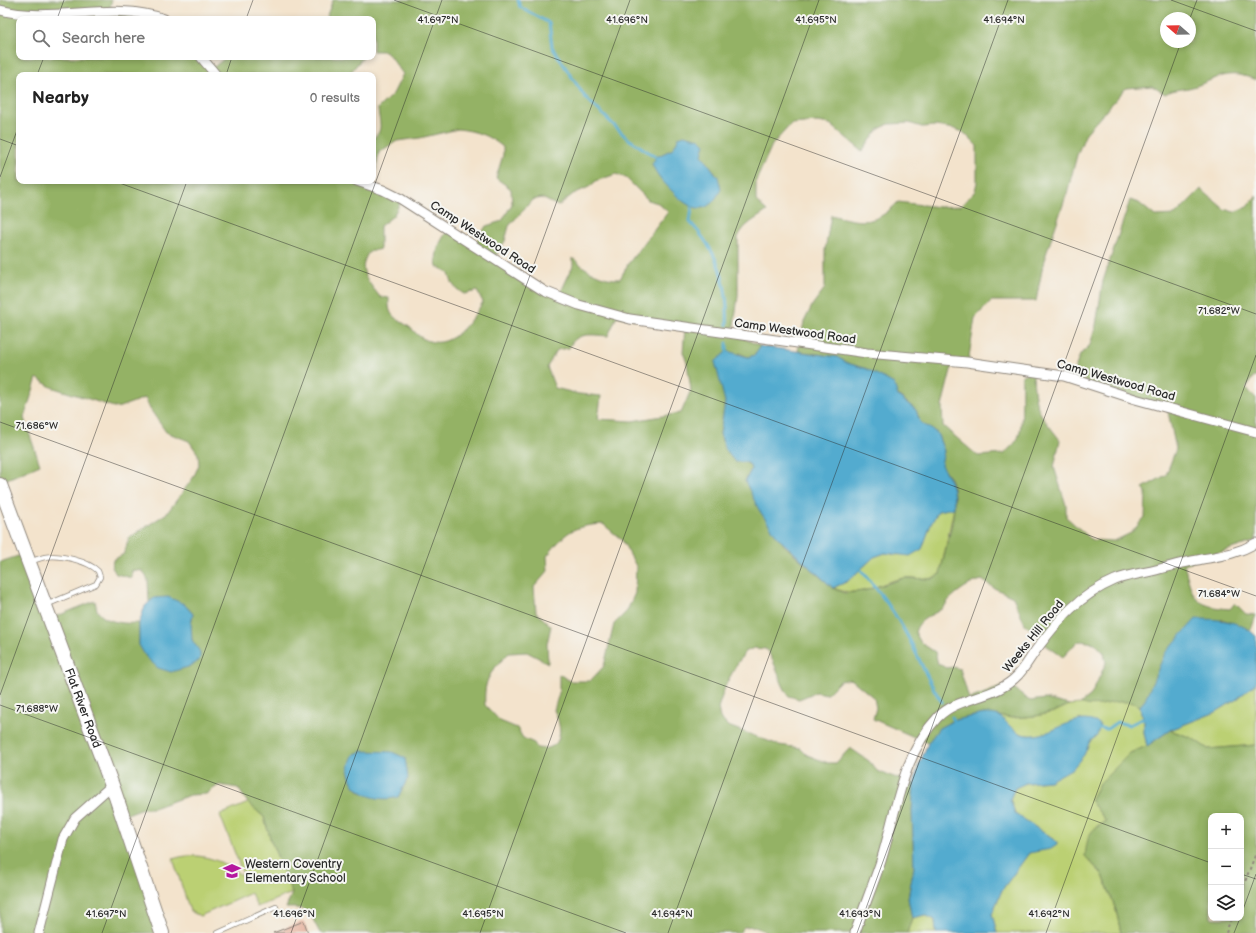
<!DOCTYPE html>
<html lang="en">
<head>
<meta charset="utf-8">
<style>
  :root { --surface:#fff; --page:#f2f2f2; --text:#222; --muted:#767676; --line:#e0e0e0 }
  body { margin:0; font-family:"Balsamiq Sans",sans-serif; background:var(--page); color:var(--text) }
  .controls { position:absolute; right:12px; bottom:12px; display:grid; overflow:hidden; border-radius:8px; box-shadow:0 2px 6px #0003 }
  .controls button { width:36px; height:36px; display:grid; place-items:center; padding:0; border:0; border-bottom:1px solid var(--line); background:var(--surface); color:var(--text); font:20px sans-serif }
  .compass { position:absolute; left:1160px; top:12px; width:36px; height:36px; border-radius:50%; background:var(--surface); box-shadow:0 2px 6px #0003; rotate:290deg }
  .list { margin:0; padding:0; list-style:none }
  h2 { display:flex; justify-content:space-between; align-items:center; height:52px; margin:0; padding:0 16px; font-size:17px }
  h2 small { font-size:13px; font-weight:400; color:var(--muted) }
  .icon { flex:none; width:22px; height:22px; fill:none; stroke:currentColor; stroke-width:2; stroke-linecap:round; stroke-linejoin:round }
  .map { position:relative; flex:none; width:1256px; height:933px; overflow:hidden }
  .search { position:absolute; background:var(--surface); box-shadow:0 2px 6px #0003; left:16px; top:16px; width:360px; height:44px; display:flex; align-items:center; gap:10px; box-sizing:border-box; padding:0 14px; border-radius:8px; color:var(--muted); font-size:15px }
  .panel { position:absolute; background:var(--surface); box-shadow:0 2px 6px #0003; left:16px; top:72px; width:360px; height:112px; border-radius:8px }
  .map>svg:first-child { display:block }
  .green { fill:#bbd073; stroke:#737e4f }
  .forest { fill:#94b265; stroke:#606e48; fill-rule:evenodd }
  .water { fill:#52abcf; stroke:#3e6b7d }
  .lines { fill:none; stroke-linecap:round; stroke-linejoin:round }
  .stream { stroke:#52abcf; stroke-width:3 }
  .building { fill:#e19f86 }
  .lane-casing { stroke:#8f877c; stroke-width:6 }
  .street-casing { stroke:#8f877c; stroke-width:11 }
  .primary-casing { stroke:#8f877c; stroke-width:16 }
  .path { stroke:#8f877c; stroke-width:2; stroke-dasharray:3 3; stroke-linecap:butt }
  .lane { stroke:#fff; stroke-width:4.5 }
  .street { stroke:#fff; stroke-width:9 }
  .primary { stroke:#fff; stroke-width:14 }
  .ticks { fill:none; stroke:#2b2b2b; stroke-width:1; stroke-opacity:0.45 }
  .labels { text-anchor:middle; stroke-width:4; stroke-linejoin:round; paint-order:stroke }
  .street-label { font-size:12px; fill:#2b2b2b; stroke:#f6f6f2 }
  .poi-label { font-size:12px; fill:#2b2b2b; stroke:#f6f6f2; text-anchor:start }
  .ticks-label { font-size:10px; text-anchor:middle; fill:#2b2b2b; stroke:#f6f6f2; stroke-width:4; stroke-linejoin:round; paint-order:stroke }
</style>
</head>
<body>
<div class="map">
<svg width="1256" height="933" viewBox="0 0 1256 933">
  <rect width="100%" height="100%" fill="#f6f6f2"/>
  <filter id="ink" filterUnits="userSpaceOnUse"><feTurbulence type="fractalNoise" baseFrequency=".025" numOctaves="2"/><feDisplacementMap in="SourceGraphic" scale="8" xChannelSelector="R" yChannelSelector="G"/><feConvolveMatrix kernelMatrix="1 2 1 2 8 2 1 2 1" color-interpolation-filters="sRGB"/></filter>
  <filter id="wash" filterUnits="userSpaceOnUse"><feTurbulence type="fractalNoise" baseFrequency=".012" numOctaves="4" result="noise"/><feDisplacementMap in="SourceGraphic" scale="16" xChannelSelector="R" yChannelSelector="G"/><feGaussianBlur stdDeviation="0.9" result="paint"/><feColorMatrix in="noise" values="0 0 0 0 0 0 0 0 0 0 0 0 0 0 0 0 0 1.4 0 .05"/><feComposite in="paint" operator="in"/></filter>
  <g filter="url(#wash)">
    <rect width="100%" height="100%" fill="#f3e3cc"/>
    <path class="green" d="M954,508l-14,66c-14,10 -21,2 -36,4 -27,4 -41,22 -71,10l15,-7 26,-24 11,-4 12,2 25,-6 9,-25 7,-13z
      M1256,683v62l-48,4 -16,-11 -22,-8 46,-18 21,-13z
      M1127,700l13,6 1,8 3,4v15l3,13 -17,7 -31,31 -9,16 16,21 -9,5 -12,30 18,19 13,35 5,23h-124l-5,-19 10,-24 27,-37 28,-11 -42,-29 -5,-14 5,-11 11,-5 24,-2 34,-26 6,-14 7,-5 -16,-17c-21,8 -48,26 -69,10 -5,-4 -10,-9 -14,-14l14,3 24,-2 18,-4 15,-7z
      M248,803l16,14 7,24 21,52 -35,14 -6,-14 -51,23 -10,-5 -17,-52c25,-9 54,2 72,20l-25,-64z
      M925,915l10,5 1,13h-29l5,-15z"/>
    <path class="forest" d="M0,0h112l-2,6 3,2 51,11h-145v38h183l12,10 12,-10h137l-13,16h-23l-2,2h-306v106h354v-43c12,-7 5,-19 5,-30l15,-14 10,-20 -17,-23h-13v-32h-47l7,-19h923v80c-27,-11 -36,-3 -60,6 -11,4 -21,2 -31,8l-13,-8 -26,2 -40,45 -9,22 -10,38 -23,67 -8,41h-45l-16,17 -7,45 -15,-1 -11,44 1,20 35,30 26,-2c4,-5 10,-9 13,-14 7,-12 4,-49 5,-65l11,-4c1,38 4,39 27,69l-6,27 12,38v12l26,23 22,1 17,-8 14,-16 1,-24 -3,-5 23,-13 10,-26 -9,-42 -95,-30 8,-22 10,-10 6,-20 7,-44 27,-81 9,3 16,13 20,-1 26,-26 23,20 10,3 13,-5 9,-11v180l-3,1 -7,11 10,10v143l-72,23c9,34 9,42 46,45l5,-6 11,11 10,1 -5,15 -29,-11 -82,87c-22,-12 -42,6 -59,-3l10,-8 15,-32 -2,-10 -9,-10 -14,-2 -5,2 -13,14 -20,-14v-3l-18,-16 -12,-27 -19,-9 -12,-8c-13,3 -24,11 -34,21 -2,2 -3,6 -5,7 -11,8 -24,10 -28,24l6,11 14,9 3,12 9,4 6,-1 7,2 9,30 40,-15 21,17 15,-2 24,6 -15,7 -18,4 -24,2 -28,-4 -30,6 -15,8 -11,15 -55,-24 3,-11 -2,-10 -23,-19 -11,2 -13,13 -11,-2 -17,7 -10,-3c-10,-14 -12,-32 -23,-47l-12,-1 -9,4 -8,12 -11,20 -8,24 2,10 8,8 51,19 21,3 7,7 21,8h8l14,-15 19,13 8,10 37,13 -2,27 2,56 -6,31 4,20 -5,15h-139l-15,-7 -9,1 -5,6h-419c-11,-20 -9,-26 -34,-25l6,-15 -21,-52 -7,-24 -16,-14 -10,-15 -19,-3 -13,9 -16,1 -37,13h-10l-21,8 40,117h-162v-371l24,-8 28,64 43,-17c1,3 1,9 4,12 8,10 28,11 40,10v22l49,22c21,-11 8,-13 4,-27 -2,-9 -1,-18 1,-26l-9,-10 -30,-6 -5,4 -1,-22 -5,-9 -11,-1v8l-16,-4 -4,-7 1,-7 11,-6 5,-16 38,-25 26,-35 6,-13 -1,-11 -9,-13 -23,-9 -16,-23 -5,-11 -28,10 -66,-21 -14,-9 -13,40 16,47 -40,17zM1166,18h24v24h-24zM817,122l13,2 32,27 17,-22 10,-5 20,-1 13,4 13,-1 20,3 8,3 14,14v36l-2,9 -14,15 -22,1 -41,-5c-23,24 -36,21 -67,13l-6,35v38l-12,16 -9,18 -6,29 39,6 10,6 20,6 49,41 4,12 17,11 7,18 -4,14c4,5 9,10 11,16 10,24 -6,68 -11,93l-8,5 -28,-1 -40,13 -19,2 -12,-5 -49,-43 -39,-64 6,-11 -1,-5 -24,-14 -6,-17 5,-32 14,-49 9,4 7,-2 5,-9 -27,-13 5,-37v-59c7,-14 17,-17 29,-26l-11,-10v-20l16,-36 19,-21zM458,129c18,2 30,6 45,18v8l-7,23 15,11 1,15 -10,17 -16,5 -12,19 -26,-15c-8,11 -14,23 -11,37 17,6 10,8 17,19 2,3 7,6 10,8l13,-3 6,11c-13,20 -33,52 -61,36 -6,-3 -9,-9 -14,-12 -14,-9 -20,-9 -19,-28l-9,-1c-12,-16 -24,-27 -11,-45l11,-3v-23l13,-10 9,-16 -29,-15 6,-33 18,-11 23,-3zM673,149l29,6 16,22 -62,-20zM616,174l10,4 22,22 10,3 10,9 -40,52 -8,15c-18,1 -35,-9 -47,-21v8l-14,30 -65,-38 11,-17 4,-15 23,-26 10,-2 16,8 15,-12 16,-7 7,-6zM617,316l68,12 -2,24 4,11 4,27 -10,23 -49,8 -34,-2 3,-23 -22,-2 -24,-6 -8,-21 10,-17 12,-2c7,-17 24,-13 39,-12zM603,524l19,16 14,26 -1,27 -8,18 -13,13 -10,42 -14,15h-20l-11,-7v19l-5,17c9,18 10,42 -17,38l-3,-5 -11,-5 -6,-10 -17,-7 -15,-16c-2,-26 6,-34 24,-52l18,-1 21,11 -1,-19 4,-18 -15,-14 -2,-25 14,-16 -1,-15c19,-24 24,-30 56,-32zM348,771l60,7 -10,19 -38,-5 -7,-8z
      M1170,730l22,8 16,11 48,-4v188h-135l-5,-23 -13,-35 -18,-19c3,-20 3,-25 21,-35l-16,-21 9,-16 31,-31 17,-7zM1211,816h30v102h-30z"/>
    <path class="water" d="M684,135l16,4 5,5 -3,11 16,22 3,12c-13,28 -30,22 -48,3 -9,-9 -16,-16 -21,-28l4,-7 17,-8 6,-12z
      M760,346l77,11 10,6 20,6 27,15 4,12 18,14 4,12 17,11 7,18 -3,14c11,17 13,23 13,43l-16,3 -7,13 -9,25 -12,7 -25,-3 -11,4 -26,24 -15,7 -54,-49 -20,-29 -14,-29 6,-11 -1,-5 -4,-3h-11l-9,-11 -6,-17 5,-32 -10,-40 12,-11 21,6 7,-2z
      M168,597l16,7 9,10 -2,9 1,17 8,12v6l-4,5 -8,4 -17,5 -13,-4 -12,-11 -7,-12v-22l6,-17 9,-8z
      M1196,619c21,0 45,1 60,17v47l-19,16 -21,13 -46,18 -23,16 -3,-13v-15l-3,-4 -1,-8 5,-6 20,-47z
      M984,714c4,0 11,0 15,2 10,7 14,17 27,19 30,3 45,-25 74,-11l-3,12 -7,5 -6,14 -11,13 -23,13 -24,2 -11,5 -5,11 5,14 42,29v3l-6,4 -22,4 -27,37 -10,24 5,19h-61l-1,-13 -10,-5 -13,3 -4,-20 6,-31 -2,-56 2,-27 4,-17 10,-24 11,-15 15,-8z
      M363,751l29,1 13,6 3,20 -10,19c-27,8 -62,-12 -44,-43z"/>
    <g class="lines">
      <path class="stream" d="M518,0l2,7 29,16 3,24 33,50 42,41 29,19
        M692,208l-2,14c27,28 39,64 37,103
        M727,351v-8
        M861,570c18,21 34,42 47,67 12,22 20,45 34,65
        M952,717l2,3
        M1099,728l8,1 10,-7 12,3 15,-7"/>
    </g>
    <g id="blocks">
      <path class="building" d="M304,921l4,12h-35z"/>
    </g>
  </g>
  <g filter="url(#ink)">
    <use href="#blocks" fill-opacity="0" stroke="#8f877c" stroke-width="1"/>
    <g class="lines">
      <g class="lane-casing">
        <path id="lane" d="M30,562c5,-2 10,-4 15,-5 14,-3 43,4 53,14l2,6 -4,7 -50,21
          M218,933l58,-26"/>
      </g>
      <g class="street-casing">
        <path id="street" d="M0,10c53,14 113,-10 164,9
          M201,57l15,18
          M357,181l26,9 18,9 143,92 35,14 51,14 237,34 100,9 97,14 71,23 121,33
          M39,933l24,-94 12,-21 36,-32
          M855,933c8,-23 17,-46 25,-69 16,-49 21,-108 58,-147 22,-22 57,-17 80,-42 7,-7 12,-17 18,-25 23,-31 42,-54 79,-70 10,-4 21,-6 32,-8 15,-3 30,-8 45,-11 24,-5 41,-5 64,-18"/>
      </g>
      <g class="primary-casing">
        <g id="primary">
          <path id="s1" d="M0,485l114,306 48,142"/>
        </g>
      </g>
      <path class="path" d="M1241,892l15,-39
        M1226,933l5,-15"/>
      <use href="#lane" class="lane"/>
      <use href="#street" class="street"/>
      <use href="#primary" class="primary"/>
    </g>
  </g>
  <path class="ticks" d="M394,0l862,314M1171,0l85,31M1190,18l7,-18M57,19l7,-19M246,19l7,-19M37,75l7,-18M226,75l6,-18M0,139l19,7M0,177l19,-52M114,181l1142,415M0,422l1211,441M0,695l187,-514M0,705l626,228M1241,874l15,5M1241,915l15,-41M102,933l340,-933M291,933l339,-933M480,933l339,-933M668,933l340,-933M857,933l324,-891M1046,933l210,-578M1234,933l6,-15"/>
  <defs>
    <g id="school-bare" transform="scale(1.38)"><path d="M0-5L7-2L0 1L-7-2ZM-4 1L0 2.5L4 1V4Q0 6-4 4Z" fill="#b5179e" stroke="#f6f6f2" stroke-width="2.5" paint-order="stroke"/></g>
  </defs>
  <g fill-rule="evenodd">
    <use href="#school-bare" x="232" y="871"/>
  </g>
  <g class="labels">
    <g class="street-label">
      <text transform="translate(483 237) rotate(33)" y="4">Camp Westwood Road</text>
      <text transform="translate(795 331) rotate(8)" y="4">Camp Westwood Road</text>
      <text transform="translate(1116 380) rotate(16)" y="4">Camp Westwood Road</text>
      <text transform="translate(1033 636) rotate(-51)" y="4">Weeks Hill Road</text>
      <text dy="4" stroke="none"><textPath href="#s1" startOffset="238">Flat River Road</textPath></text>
    </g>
    <g class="poi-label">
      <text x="245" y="868">Western Coventry<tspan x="245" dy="14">Elementary School</tspan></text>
    </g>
  </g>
  <g class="ticks-label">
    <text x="438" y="23">41.697°N</text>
    <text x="627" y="23">41.696°N</text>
    <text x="816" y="23">41.695°N</text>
    <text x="1004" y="23">41.694°N</text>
    <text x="1219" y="314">71.682°W</text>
    <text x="37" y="429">71.686°W</text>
    <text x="1219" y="597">71.684°W</text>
    <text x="37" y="712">71.688°W</text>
    <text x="106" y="917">41.697°N</text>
    <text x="294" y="917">41.696°N</text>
    <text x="483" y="917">41.695°N</text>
    <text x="672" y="917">41.694°N</text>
    <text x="860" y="917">41.693°N</text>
    <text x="1049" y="917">41.692°N</text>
  </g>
</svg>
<div class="controls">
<button>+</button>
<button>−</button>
<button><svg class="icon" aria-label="layers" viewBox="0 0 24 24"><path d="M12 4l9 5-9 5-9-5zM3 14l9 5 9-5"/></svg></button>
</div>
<svg class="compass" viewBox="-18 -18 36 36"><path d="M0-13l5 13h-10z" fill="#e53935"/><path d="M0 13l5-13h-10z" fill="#767676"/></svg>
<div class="search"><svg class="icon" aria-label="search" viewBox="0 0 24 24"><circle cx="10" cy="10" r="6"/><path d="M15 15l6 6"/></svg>Search here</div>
<section class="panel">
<h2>Nearby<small>0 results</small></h2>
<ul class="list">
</ul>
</section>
</div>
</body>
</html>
